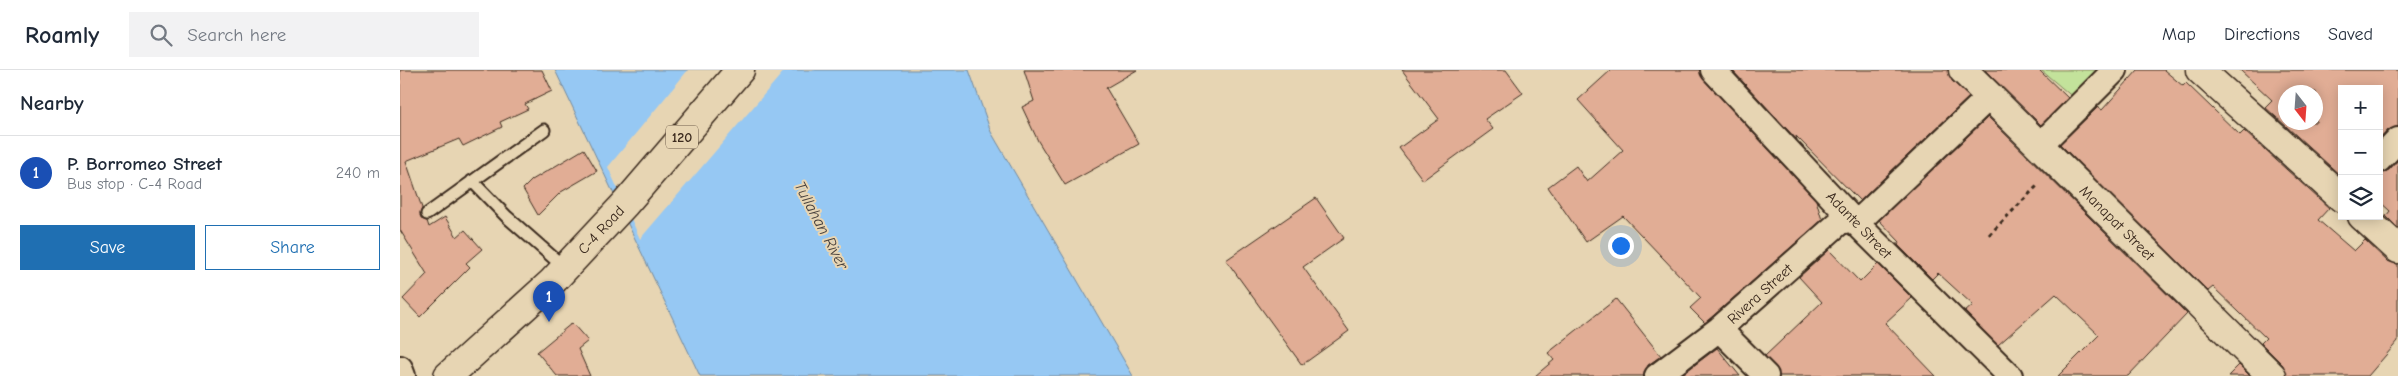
<!DOCTYPE html>
<html lang="en">
<head>
<meta charset="utf-8">
<style>
  :root { --surface:#fff; --page:#f2f2f3; --text:#1f2937; --muted:#747a83; --line:#e0e1e3; --accent:#1f6fb2 }
  body { margin:0; font-family:"Comic Neue",sans-serif; background:var(--page); color:var(--text) }
  .controls { position:absolute; right:15px; top:15px; display:grid; overflow:hidden; border-radius:0px; box-shadow:0 2px 12px #0003 }
  .controls button { width:45px; height:45px; display:grid; place-items:center; padding:0; border:0; border-bottom:1px solid var(--line); background:var(--surface); color:var(--text); font:25px sans-serif }
  .compass { position:absolute; left:1878px; top:15px; width:45px; height:45px; border-radius:50%; background:var(--surface); box-shadow:0 2px 12px #0003; rotate:163deg }
  .you { position:absolute; left:1220px; top:175px; width:18px; height:18px; margin:-12px; border:4px solid #fff; border-radius:50%; background:#1a73e8; box-shadow:0 0 0 8px #1a73e833 }
  .badge { display:grid; place-items:center; width:32px; height:32px; border-radius:50%; background:var(--accent); color:#fff; font-size:16px; font-weight:700 }
  .pin { position:absolute; translate:-50% -41px; filter:drop-shadow(0 1px 2px #0008) }
  .pin::after { content:''; position:absolute; top:26px; width:18px; height:15px; background:inherit; clip-path:polygon(0 0,100% 0,50% 100%) }
  .list { margin:0; padding:0; list-style:none }
  h2 { display:flex; justify-content:space-between; align-items:center; height:65px; margin:0; padding:0 20px; font-size:21px }
  h2 small { font-size:16px; font-weight:400; color:var(--muted) }
  .list li { display:grid; grid-template-columns:32px 1fr auto; gap:15px; align-items:center; box-sizing:border-box; height:75px; padding:0 20px; border-top:1px solid var(--line) }
  .list b { display:block; font-size:19px; white-space:nowrap }
  .list p { margin:0; font-size:16px; white-space:nowrap; color:var(--muted) }
  .list em { font-size:16px; font-style:normal; color:var(--muted) }
  .actions { display:flex; gap:10px; padding:15px 20px }
  .actions a { flex:1; padding:11px 0; border:1px solid var(--accent); border-radius:0px; text-align:center; font-size:18px; color:var(--accent) }
  .actions .main { background:var(--accent); color:#fff }
  .icon { flex:none; width:28px; height:28px; fill:none; stroke:currentColor; stroke-width:2; stroke-linecap:round; stroke-linejoin:round }
  .map { position:relative; flex:none; width:1998px; height:306px; overflow:hidden }
  header { display:flex; align-items:center; gap:30px; box-sizing:border-box; height:70px; padding:0 25px; background:var(--surface); border-bottom:1px solid var(--line) }
  header strong { font-size:24px }
  nav { display:flex; gap:28px; margin-inline-start:auto; font-size:18px }
  .search { width:350px; height:45px; background:var(--page); display:flex; align-items:center; gap:12px; box-sizing:border-box; padding:0 18px; border-radius:0px; color:var(--muted); font-size:19px }
  main { display:flex }
  aside { flex:1; background:var(--surface) }
  .map>svg:first-child { display:block }
  .green { fill:#c3e29b; stroke:#7f865c }
  .water { fill:#96c8f3; stroke:#72899e }
  .pier { fill:#e7d5b3 }
  .building { fill:#e1ad95; stroke:#3b2a1e; fill-rule:evenodd }
  .lines { fill:none; stroke-linecap:round; stroke-linejoin:round }
  .service-casing { stroke:#3b2a1e; stroke-width:15 }
  .minor-casing { stroke:#3b2a1e; stroke-width:28 }
  .secondary-casing { stroke:#3b2a1e; stroke-width:31 }
  .trunk-casing { stroke:#3b2a1e; stroke-width:31 }
  .path { stroke:#3b2a1e; stroke-width:3; stroke-dasharray:4 4; stroke-linecap:butt }
  .service { stroke:#e7d5b3; stroke-width:11 }
  .minor { stroke:#e7d5b3; stroke-width:24 }
  .secondary { stroke:#e7d5b3; stroke-width:28 }
  .trunk { stroke:#e7d5b3; stroke-width:28 }
  .labels { text-anchor:middle; stroke-width:4; stroke-linejoin:round; paint-order:stroke }
  .shield { fill:#e7d5b3; stroke:#6f5d4b; stroke-width:1 }
  .shield-label { font-size:14px; font-weight:bold; fill:#3b2a1e }
  .street-label { font-size:15px; fill:#3b2a1e; stroke:#e7d5b3 }
  .water-label { font-size:16px; font-style:italic; fill:#49423e; stroke:#e7d5b3 }
</style>
</head>
<body>
<header>
<strong>Roamly</strong>
<div class="search"><svg class="icon" aria-label="search" viewBox="0 0 24 24"><circle cx="10" cy="10" r="6"/><path d="M15 15l6 6"/></svg>Search here</div>
<nav><a>Map</a><a>Directions</a><a>Saved</a></nav>
</header>
<main>
<aside>
<h2>Nearby<small></small></h2>
<ul class="list">
<li><span class="badge" style="background:#1a4fb4">1</span><div><b>P. Borromeo Street</b><p>Bus stop · C-4 Road</p></div><em>240 m</em></li>
</ul>
<div class="actions"><a class="main">Save</a><a>Share</a></div>
</aside>
<div class="map">
<svg width="1998" height="306" viewBox="0 0 1998 306">
  <rect width="100%" height="100%" fill="#e7d5b3"/>
  <filter id="ink" filterUnits="userSpaceOnUse"><feTurbulence type="fractalNoise" baseFrequency=".02" numOctaves="2"/><feDisplacementMap in="SourceGraphic" scale="10" xChannelSelector="R" yChannelSelector="G"/><feConvolveMatrix kernelMatrix="1 2 1 2 8 2 1 2 1" color-interpolation-filters="sRGB"/></filter>
  <g filter="url(#ink)">
    <path class="green" d="M1641,0h60l-26,29z"/>
    <path class="water" d="M155,0h414l22,62 142,244h-433z"/>
    <path class="pier" d="M288,0h97l-145,169 -32,-72z"/>
    <path class="building" d="M0,0h142l10,21 -27,13 3,5 -28,13 2,5 -39,19 -4,-7 -53,22 16,47 -2,6 1,5 6,2 2,6 16,-10 12,20 8,-7 17,19 -16,14 4,4 -50,50 -17,-18 24,-25 -27,-44z
      M624,0h113l-31,18 33,56 -74,41 -27,-44 -16,-34 12,-6z
      M1002,0h104l17,23 -38,26 8,10 -70,51 -24,-32 40,-29z
      M1211,0h89l3,9 113,121 6,20 -117,103 -15,-15 11,-10 -78,-82 -37,26 -38,-55 28,-21 11,16 36,-32 -45,-50z
      M1332,0h216l4,11 17,16 -109,104 -64,-65 1,4z
      M1585,0h54l29,28 -27,27z
      M1738,0h26l19,16 3,-3 54,52 4,-4 85,77 -11,12 36,31 11,-11 22,21 11,3v77l-30,35h-81l-4,-11 -22,-22 5,-5 -53,-51 -5,4 -148,-147 38,-37 4,3z
      M1840,0h158v57l-10,3 -9,10v-51h-37v88l-77,-70 7,-7zM1886,22h30v30h-30z
      M1588,47l199,197 -59,62h-70l41,-41 -43,-41 -58,51 -33,-33 8,-7 -35,-32 -6,6 -34,-34 2,-3 -21,-22z
      M184,79l13,22 -36,21 -23,23 -15,-26 9,-9z
      M1998,90v68l-12,-12 4,-5 -11,-10v-28l10,-3z
      M916,128l28,40 -41,29 46,64 -47,34 -76,-105z
      M1429,180l31,32 18,-18 34,34 -27,25 51,53h-157l-3,-9 -11,-11 57,-54 -23,-25z
      M1216,229l45,57 -13,9 -4,11h-109l19,-16 -6,-7z
      M172,253l16,18 -10,8 12,27h-33l-20,-24z
      M1317,278l23,28h-60l12,-9z
      M1839,295l11,11h-22z"/>
    <g class="lines">
      <g class="service-casing">
        <path id="service" d="M72,111l35,36 58,51
          M27,144l117,-84"/>
      </g>
      <g class="minor-casing">
        <path id="minor" d="M1313,0l139,149 158,157
          M1639,76l76,-76
          M1979,90l19,-20
          M1319,259l47,47
          M0,298l3,8
          M1257,306l62,-47 121,-107 23,-5 126,-120"/>
      </g>
      <g class="secondary-casing">
        <path id="secondary" d="M1563,0l309,306
          M1800,0l142,128
          M1962,146l36,33"/>
      </g>
      <g class="trunk-casing">
        <path id="trunk" d="M48,306l103,-93 74,-79 115,-134"/>
      </g>
      <path class="path" d="M1589,165l50,-51"/>
      <use href="#service" class="service"/>
      <use href="#minor" class="minor"/>
      <use href="#secondary" class="secondary"/>
      <use href="#trunk" class="trunk"/>
    </g>
  </g>
  <g class="labels">
    <rect class="shield" x="266" y="55.5" width="32" height="23" rx="4"/>
    <g class="shield-label">
      <text x="282" y="72">120</text>
    </g>
    <g class="street-label">
      <text transform="translate(1717 153) rotate(45)" y="5">Manapat Street</text>
      <text transform="translate(1459 155) rotate(46)" y="5">Adante Street</text>
      <text transform="translate(201 160) rotate(-47)" y="5">C-4 Road</text>
      <text transform="translate(1360 224) rotate(-42)" y="5">Rivera Street</text>
    </g>
    <g class="water-label">
      <text transform="translate(422 155) rotate(62)" y="6">Tullahan River</text>
    </g>
  </g>
</svg>
<div class="controls">
<button>+</button>
<button>−</button>
<button><svg class="icon" aria-label="layers" viewBox="0 0 24 24"><path d="M12 4l9 5-9 5-9-5zM3 14l9 5 9-5"/></svg></button>
</div>
<svg class="compass" viewBox="-18 -18 36 36"><path d="M0-13l5 13h-10z" fill="#e53935"/><path d="M0 13l5-13h-10z" fill="#747a83"/></svg>
<div class="you"></div>
<div class="pin badge" style="left:149px;top:252px;background:#1a4fb4">1</div>
</div>
</main>
</body>
</html>
